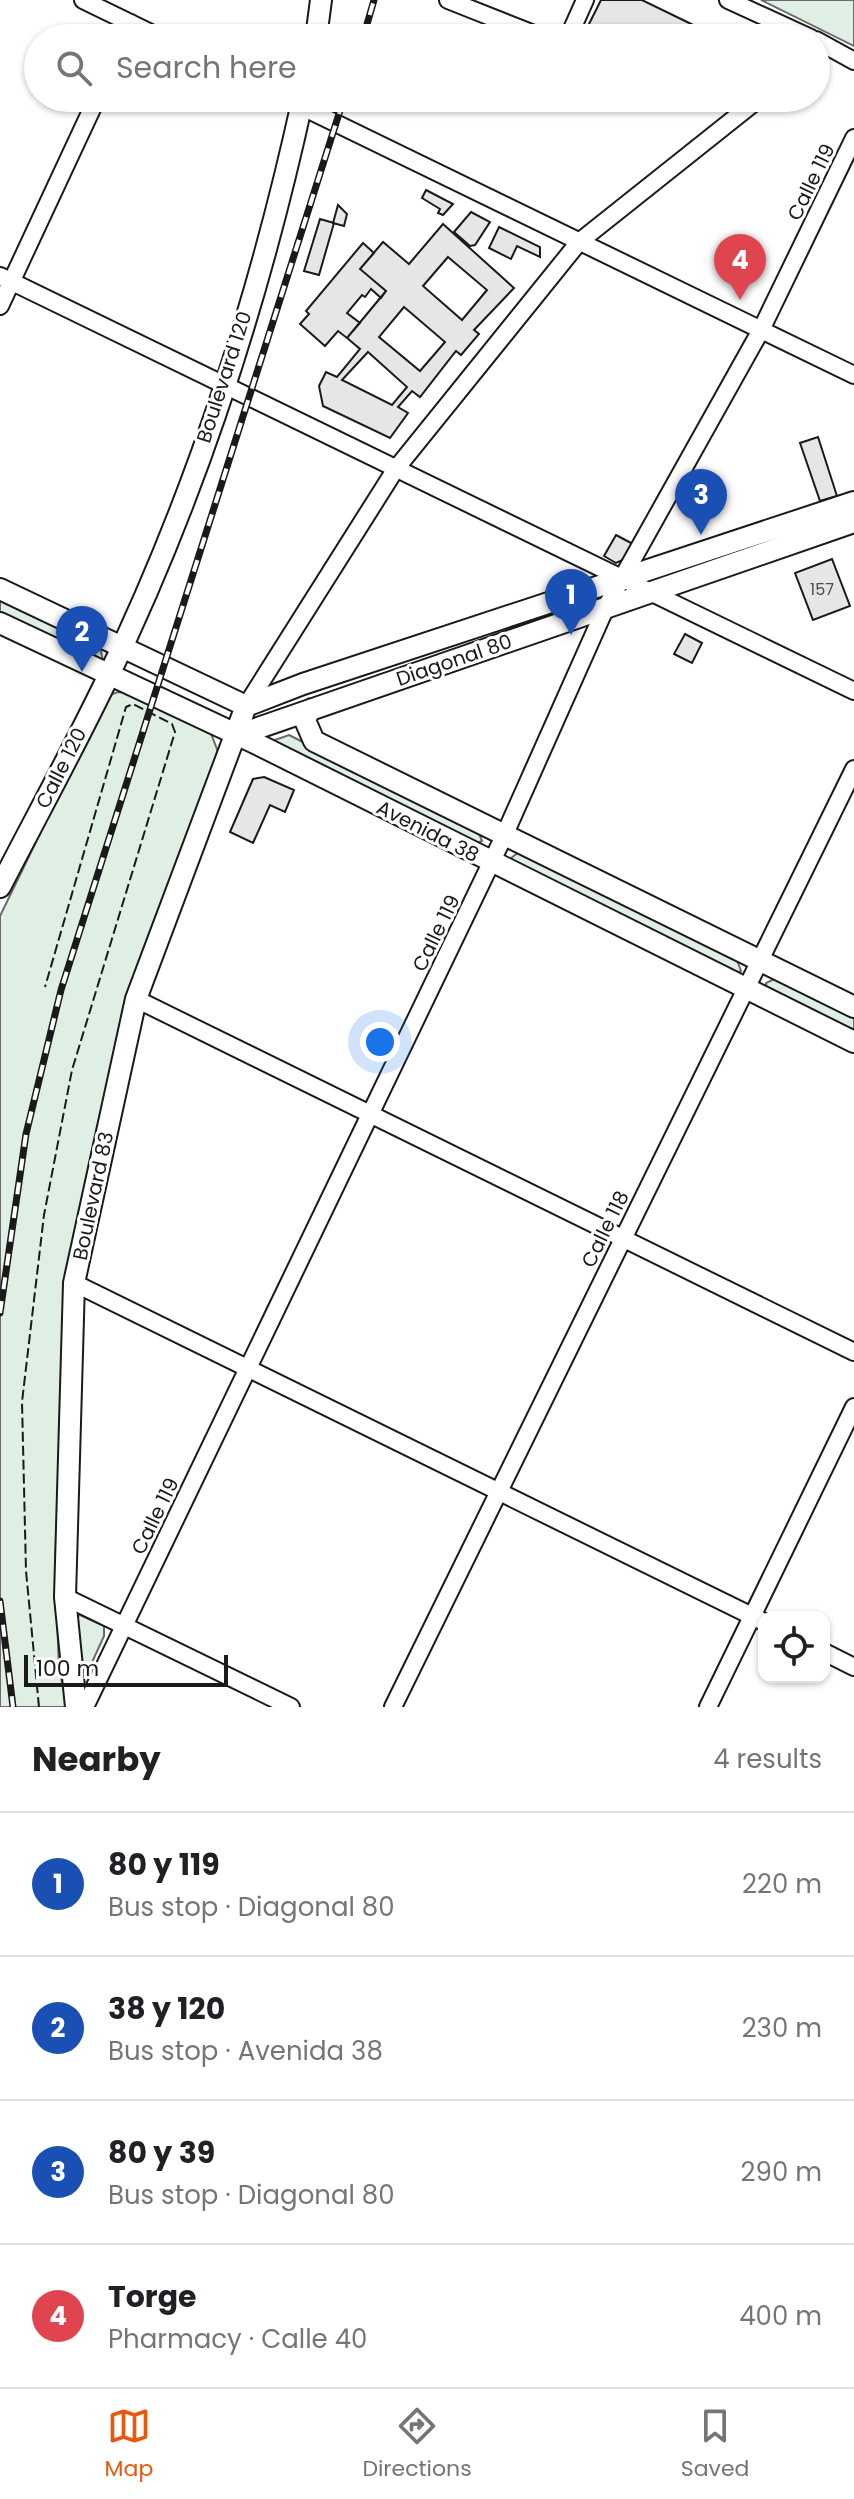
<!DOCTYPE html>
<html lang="en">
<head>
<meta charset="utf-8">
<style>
  :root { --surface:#fff; --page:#f2f2f2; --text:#202124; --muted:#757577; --line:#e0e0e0; --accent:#ea580c }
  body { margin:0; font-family:Poppins,sans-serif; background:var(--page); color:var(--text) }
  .controls { position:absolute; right:24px; bottom:24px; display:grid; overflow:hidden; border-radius:16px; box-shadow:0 2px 6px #0004 }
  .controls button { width:72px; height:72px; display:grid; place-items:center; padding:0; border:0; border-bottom:2px solid var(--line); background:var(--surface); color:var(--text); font:40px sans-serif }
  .scale { position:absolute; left:24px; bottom:20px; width:204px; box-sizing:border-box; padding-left:8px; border:4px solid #1a1a1a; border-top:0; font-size:22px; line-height:28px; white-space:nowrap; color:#1a1a1a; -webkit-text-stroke:6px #fff; paint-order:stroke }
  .you { position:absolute; left:380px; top:1042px; width:28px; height:28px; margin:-20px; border:6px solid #fff; border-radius:50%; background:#1a73e8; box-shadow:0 0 0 12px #1a73e833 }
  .badge { display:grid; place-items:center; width:52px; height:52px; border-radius:50%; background:var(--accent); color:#fff; font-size:26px; font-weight:700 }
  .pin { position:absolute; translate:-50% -66px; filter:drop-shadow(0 2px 4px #0008) }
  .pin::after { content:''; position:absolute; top:42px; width:28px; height:24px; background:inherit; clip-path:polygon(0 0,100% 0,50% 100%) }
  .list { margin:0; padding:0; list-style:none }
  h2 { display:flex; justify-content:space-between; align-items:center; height:104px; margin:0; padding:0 32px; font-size:34px }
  h2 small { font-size:26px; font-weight:400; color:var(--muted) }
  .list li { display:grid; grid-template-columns:52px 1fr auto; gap:24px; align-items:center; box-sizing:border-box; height:144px; padding:0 32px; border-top:2px solid var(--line) }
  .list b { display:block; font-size:30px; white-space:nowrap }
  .list p { margin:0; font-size:26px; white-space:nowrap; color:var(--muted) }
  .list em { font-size:26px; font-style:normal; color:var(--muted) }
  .icon { flex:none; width:44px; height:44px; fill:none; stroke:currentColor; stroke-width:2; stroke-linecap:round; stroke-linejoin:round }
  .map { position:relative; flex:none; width:854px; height:1707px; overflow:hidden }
  .search { position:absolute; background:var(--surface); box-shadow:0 2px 6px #0004; left:24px; right:24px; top:24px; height:88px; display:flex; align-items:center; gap:20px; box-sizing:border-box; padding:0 28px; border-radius:44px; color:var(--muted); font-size:30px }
  .sheet { height:680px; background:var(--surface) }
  nav { display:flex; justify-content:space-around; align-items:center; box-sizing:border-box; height:112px; border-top:2px solid var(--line); background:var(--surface); font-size:22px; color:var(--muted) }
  nav a { display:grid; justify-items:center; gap:4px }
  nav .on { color:var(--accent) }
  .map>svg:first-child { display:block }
  .green { fill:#e0efe3; stroke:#6a6a6a; stroke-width:2 }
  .building { fill:#e6e6e6; stroke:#1a1a1a; stroke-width:2; fill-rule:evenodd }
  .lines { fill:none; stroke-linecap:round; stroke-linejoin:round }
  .minor-casing { stroke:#1a1a1a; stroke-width:20 }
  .major-casing { stroke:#1a1a1a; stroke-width:24 }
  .minor { stroke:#fff; stroke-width:16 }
  .major { stroke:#fff; stroke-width:20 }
  .rail-casing { stroke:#1a1a1a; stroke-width:7 }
  .rail { stroke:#fff; stroke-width:4; stroke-dasharray:12; stroke-linecap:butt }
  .fence { stroke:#1a1a1a; stroke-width:2; stroke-dasharray:10 4; stroke-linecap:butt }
  .labels { text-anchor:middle; stroke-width:6; stroke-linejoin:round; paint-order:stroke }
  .number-label { font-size:16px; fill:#4d4d4d }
  .street-label { font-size:20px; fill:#1a1a1a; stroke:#fff }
</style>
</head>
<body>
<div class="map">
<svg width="854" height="1707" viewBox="0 0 854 1707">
  <rect width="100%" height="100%" fill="#fff"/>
  <path class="green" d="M761,0h93v46z
    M0,600l100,48 3,12 -10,4 -93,-47z
    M118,692l12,1 80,38 10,26 -95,242 -59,283 -11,284 4,102 8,39h-67v-791l107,-220z
    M289,735l189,96 4,10 -10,4 -203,-103z
    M519,852l218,108 4,11 -11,5 -216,-109 -3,-9z
    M774,979l80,39v18l-87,-42 -1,-11z
    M80,1615l24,11v10l-15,33 -6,2 -5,-4 -6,-48z"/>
  <path class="building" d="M601,0h41l78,38h-138z
    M426,190l27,14 -10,11 -5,-2 2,-4 -18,-11z
    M338,205l9,9 -3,12 -11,-3z
    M471,212l19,10 -15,23 -5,1 -16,-14z
    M320,219l14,4 -15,52 -15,-4z
    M443,224l71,64 -40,42 5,4 -18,21 -5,-4 -36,46 -8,-6 -14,16 10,6 -18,25 -67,-32 -4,-20 7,-14 11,5 23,-28 -13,-11 39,-47 -26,-22 23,-27 26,22zM448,257l39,33 -25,30 -39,-34zM404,307l41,35 -25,29 -41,-34zM368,352l39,35 -15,18 -50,-25z
    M499,227l41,20v10l-23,-11 -6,13 -22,-11z
    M363,243l11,10 -14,16 26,22 -5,7 -10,-9 -6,8 -3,-2 -15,18 13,10 -13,15 -9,-7 -13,15 -25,-22 9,-10 -3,-3z
    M818,437l19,59 -17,5 -20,-58z
    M616,535l17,9 -8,15 -9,4 -12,-7z
    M832,559l18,47 -37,14 -18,-47z
    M685,634l17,9 -10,20 -18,-9z
    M264,777l30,13 -9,22 -15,-7 -17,38 -23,-11 23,-53z"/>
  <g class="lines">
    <g class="minor-casing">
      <path id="minor" d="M83,0l78,38
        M448,0l96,38
        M728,0l83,38
        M124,38l7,-15
        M568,38l17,-38
        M816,40l38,21
        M284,98l570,277
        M0,276l854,415
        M0,306l97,-208
        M246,706l149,-236 184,-228 181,-144
        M136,999l718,353
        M74,1283l690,339
        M65,1597l226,110
        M824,1652l30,15
        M85,1707l419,-871 102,-229 155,-277 93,-192
        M393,1707l461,-938
        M708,1707l146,-300"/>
    </g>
    <g class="major-casing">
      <path id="major" d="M316,38l5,-38
        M0,589l246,117
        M0,623l259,122 595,297
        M246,706l57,-22 551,-182
        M312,709l-8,9 10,23 540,266
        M235,736l619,-214
        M0,887c36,-70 74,-139 108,-210 88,-182 152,-382 195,-579
        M76,1707l-11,-110 9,-314 62,-284 110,-293"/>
    </g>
    <use href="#minor" class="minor"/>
    <use href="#major" class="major"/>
    <g class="rail-casing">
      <path id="rail" d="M363,38l11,-38
        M0,1313l26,-179 35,-144 283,-892
        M0,1601l13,106"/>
    </g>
    <use href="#rail" class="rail"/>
    <path class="fence" d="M39,1707l-13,-136 -4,-169 22,-187 28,-145 103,-338 -3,-8 -39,-20 -7,3 -81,280"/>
  </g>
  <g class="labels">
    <g class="number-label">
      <text x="822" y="595">157</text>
    </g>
    <g class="street-label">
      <text transform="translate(811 182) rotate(-64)" y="7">Calle 119</text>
      <text transform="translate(224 377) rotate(-72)" y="7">Boulevard 120</text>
      <text transform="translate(454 660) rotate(-19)" y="7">Diagonal 80</text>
      <text transform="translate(61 768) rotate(-63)" y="7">Calle 120</text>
      <text transform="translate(428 831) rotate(27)" y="7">Avenida 38</text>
      <text transform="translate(436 933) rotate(-64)" y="7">Calle 119</text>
      <text transform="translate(93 1196) rotate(-78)" y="7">Boulevard 83</text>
      <text transform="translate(605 1229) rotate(-64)" y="7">Calle 118</text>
      <text transform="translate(155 1516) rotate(-64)" y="7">Calle 119</text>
    </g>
  </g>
</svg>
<div class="controls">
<button><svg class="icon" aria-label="locate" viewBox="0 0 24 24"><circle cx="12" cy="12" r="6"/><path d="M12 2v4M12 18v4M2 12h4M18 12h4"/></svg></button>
</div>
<div class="scale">100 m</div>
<div class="you"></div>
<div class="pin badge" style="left:571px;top:635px;background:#1a4fb4">1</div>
<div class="pin badge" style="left:82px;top:672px;background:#1a4fb4">2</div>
<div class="pin badge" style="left:701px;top:535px;background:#1a4fb4">3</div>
<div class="pin badge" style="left:740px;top:300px;background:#e0444e">4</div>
<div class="search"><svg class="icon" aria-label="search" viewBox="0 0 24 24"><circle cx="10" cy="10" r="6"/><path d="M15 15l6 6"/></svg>Search here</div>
</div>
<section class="sheet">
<h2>Nearby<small>4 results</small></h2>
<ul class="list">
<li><span class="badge" style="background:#1a4fb4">1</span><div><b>80 y 119</b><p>Bus stop · Diagonal 80</p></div><em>220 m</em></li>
<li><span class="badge" style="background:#1a4fb4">2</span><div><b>38 y 120</b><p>Bus stop · Avenida 38</p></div><em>230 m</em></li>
<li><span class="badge" style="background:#1a4fb4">3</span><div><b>80 y 39</b><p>Bus stop · Diagonal 80</p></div><em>290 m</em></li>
<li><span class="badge" style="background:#e0444e">4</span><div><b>Torge</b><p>Pharmacy · Calle 40</p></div><em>400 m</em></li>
</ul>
</section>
<nav>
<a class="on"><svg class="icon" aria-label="map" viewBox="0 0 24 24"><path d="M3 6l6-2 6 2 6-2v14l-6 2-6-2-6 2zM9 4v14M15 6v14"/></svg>Map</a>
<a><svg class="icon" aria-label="directions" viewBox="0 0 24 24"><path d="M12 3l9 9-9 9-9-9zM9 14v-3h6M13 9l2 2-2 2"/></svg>Directions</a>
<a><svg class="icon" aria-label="saved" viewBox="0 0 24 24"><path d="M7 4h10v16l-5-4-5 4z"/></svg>Saved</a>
</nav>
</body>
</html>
